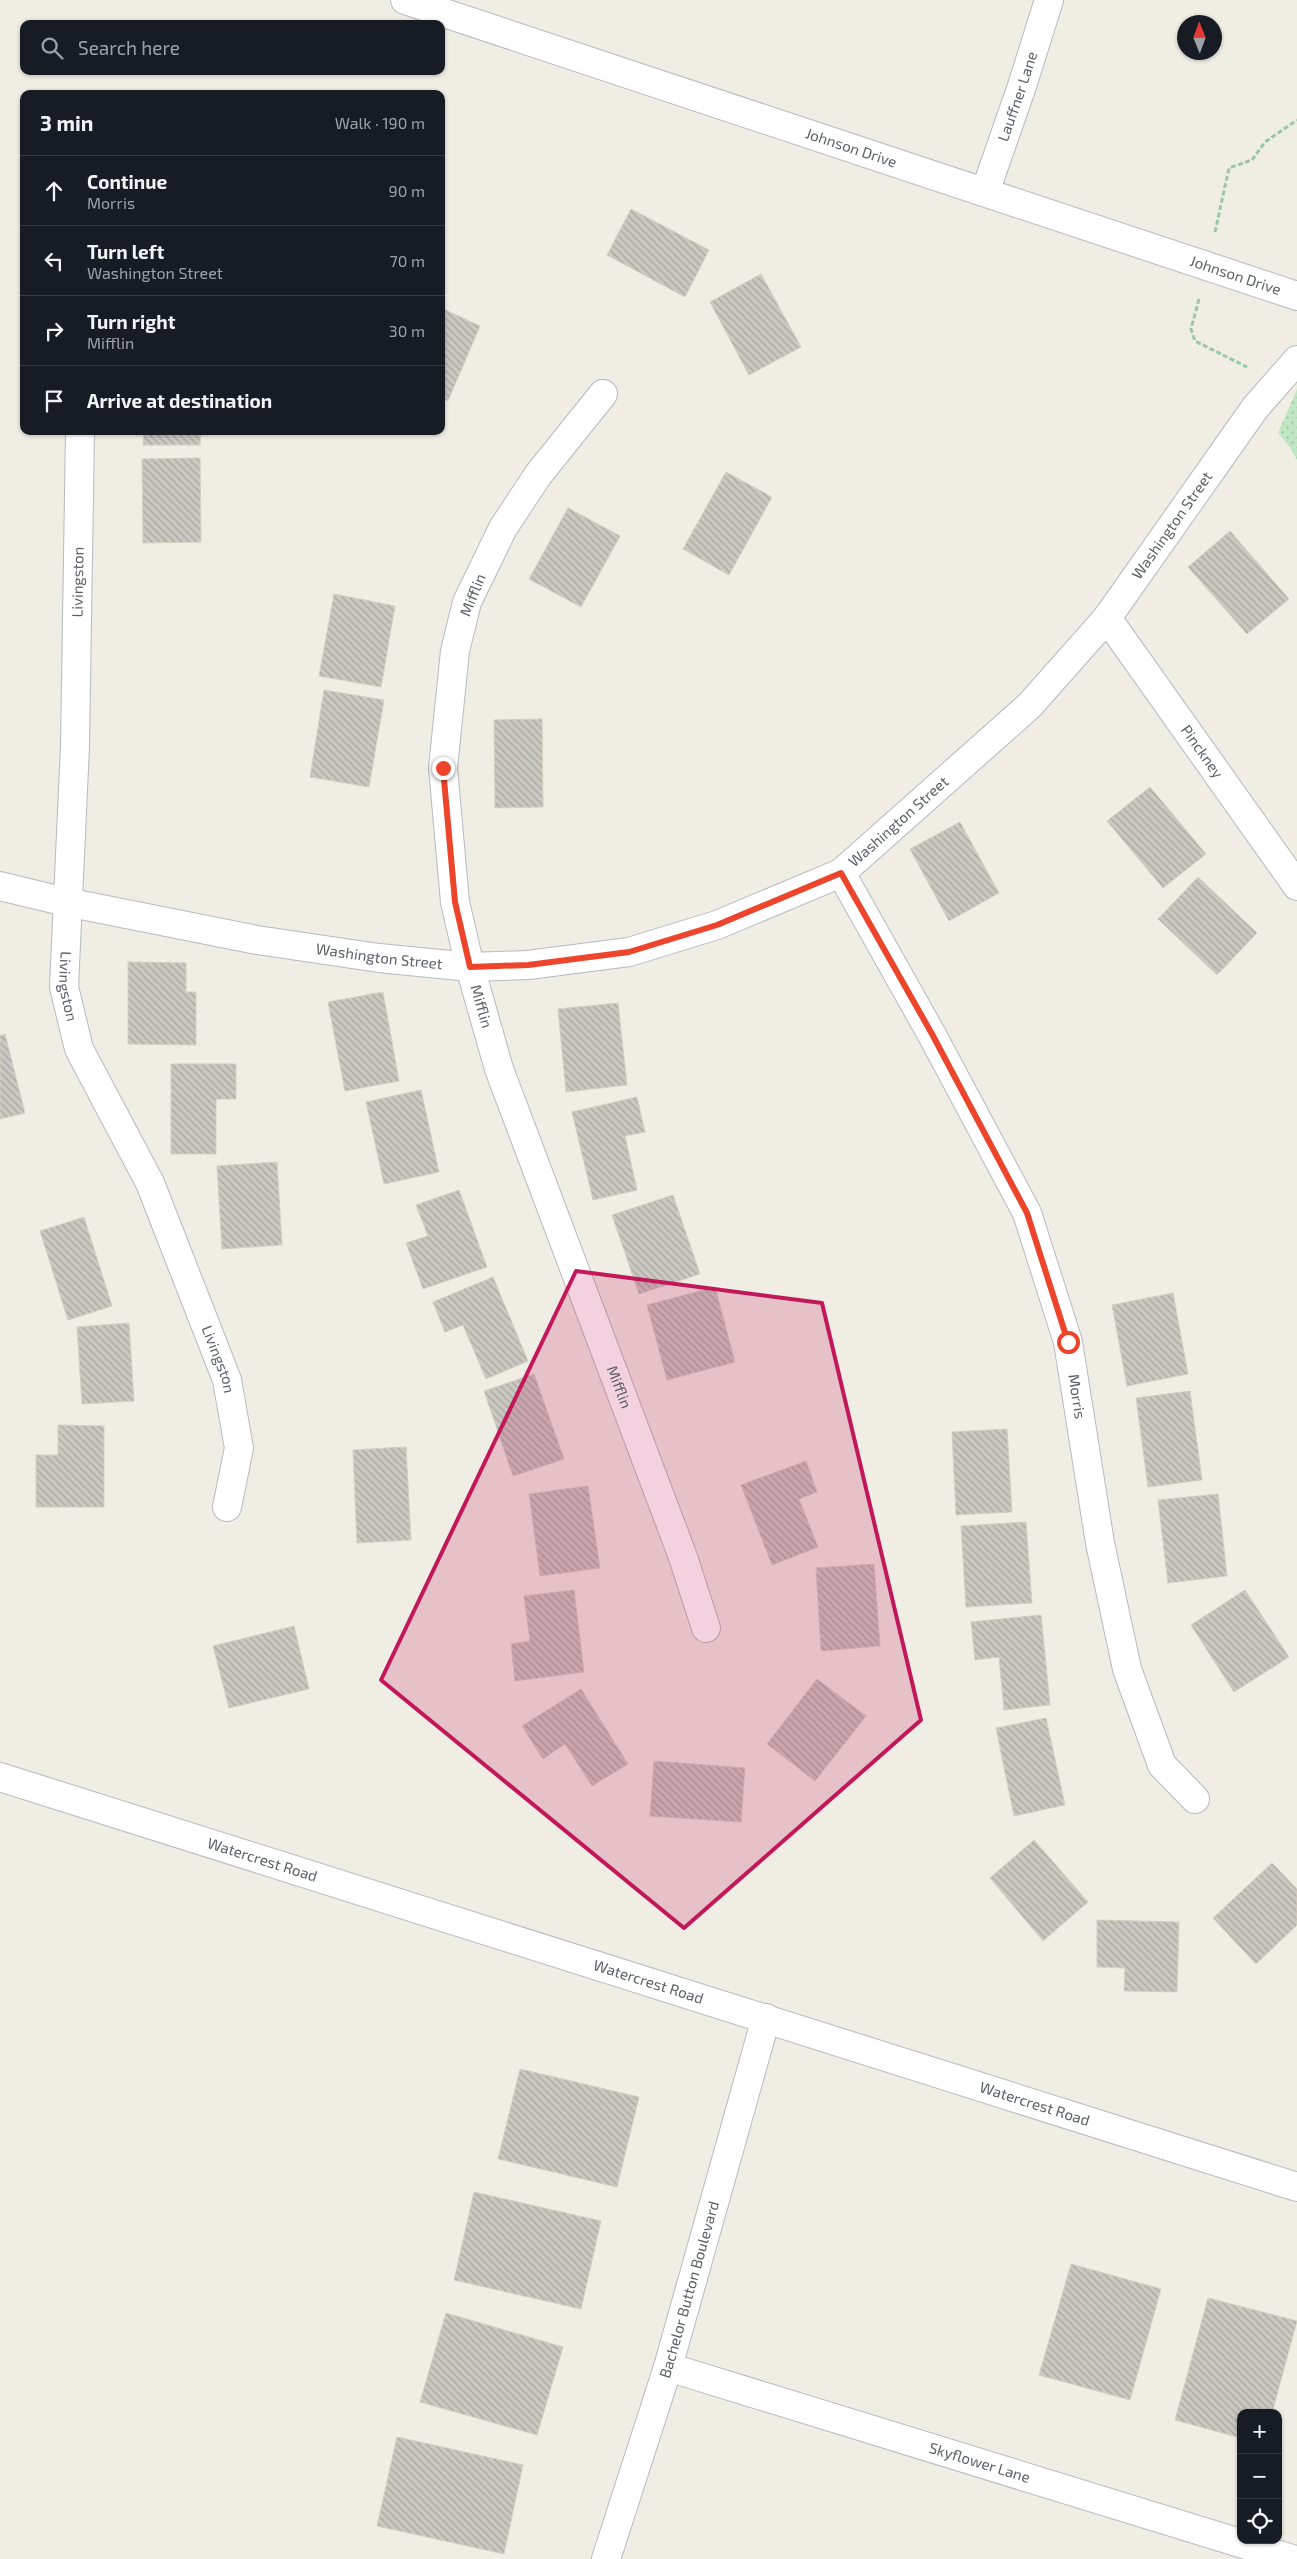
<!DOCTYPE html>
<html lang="en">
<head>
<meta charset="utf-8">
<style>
  :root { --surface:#171b24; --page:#20242c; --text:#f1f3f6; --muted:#9ea1a6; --line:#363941 }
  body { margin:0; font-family:"Exo 2",sans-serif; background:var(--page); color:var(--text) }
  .controls { position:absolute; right:15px; bottom:15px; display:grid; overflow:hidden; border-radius:10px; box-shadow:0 1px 4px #0004 }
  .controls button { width:45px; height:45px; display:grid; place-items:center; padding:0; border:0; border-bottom:1px solid var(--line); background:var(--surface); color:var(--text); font:25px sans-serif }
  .compass { position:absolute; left:1177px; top:15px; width:45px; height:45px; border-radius:50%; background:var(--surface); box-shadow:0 1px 4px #0004; rotate:359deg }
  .stop { position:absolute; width:15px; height:15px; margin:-11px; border:4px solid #ed442c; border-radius:50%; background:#fff }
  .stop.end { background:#ed442c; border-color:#fff; box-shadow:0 1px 5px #0008 }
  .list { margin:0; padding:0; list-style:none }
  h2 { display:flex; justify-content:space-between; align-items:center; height:65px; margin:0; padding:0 20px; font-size:21px }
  h2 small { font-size:16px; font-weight:400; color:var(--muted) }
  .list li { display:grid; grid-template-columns:32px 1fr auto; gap:15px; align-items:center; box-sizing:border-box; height:70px; padding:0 20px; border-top:1px solid var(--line) }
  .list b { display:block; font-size:19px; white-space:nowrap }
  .list p { margin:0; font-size:16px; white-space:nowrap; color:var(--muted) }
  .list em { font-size:16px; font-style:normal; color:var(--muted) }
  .icon { flex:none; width:28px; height:28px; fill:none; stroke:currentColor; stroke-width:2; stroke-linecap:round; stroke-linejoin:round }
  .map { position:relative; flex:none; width:1297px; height:2559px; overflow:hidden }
  .search { position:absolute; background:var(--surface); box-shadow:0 1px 4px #0004; left:20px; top:20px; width:425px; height:55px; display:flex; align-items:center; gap:12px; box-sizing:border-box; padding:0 18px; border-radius:10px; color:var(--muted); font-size:19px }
  .panel { position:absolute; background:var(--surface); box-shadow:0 1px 4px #0004; left:20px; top:90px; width:425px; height:345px; border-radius:10px }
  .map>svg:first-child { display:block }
  .park { fill:url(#park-dots) }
  .building { fill:url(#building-back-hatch); stroke:#d4cfc2 }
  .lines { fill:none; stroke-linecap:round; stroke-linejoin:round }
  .minor-casing { stroke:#b7babe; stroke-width:30 }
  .tertiary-casing { stroke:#b7babe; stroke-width:30 }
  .path { stroke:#99c8a8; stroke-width:3; stroke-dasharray:5 2.5; stroke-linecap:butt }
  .minor { stroke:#fff; stroke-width:28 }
  .tertiary { stroke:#fff; stroke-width:28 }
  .route { stroke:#ed442c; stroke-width:6 }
  .marked { fill:#c2185b; fill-opacity:0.2; stroke:#c2185b; stroke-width:4; stroke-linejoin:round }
  .labels { text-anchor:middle; stroke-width:4.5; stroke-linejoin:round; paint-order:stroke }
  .street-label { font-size:15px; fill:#5c6065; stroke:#fff }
</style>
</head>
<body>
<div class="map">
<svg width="1297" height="2559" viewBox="0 0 1297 2559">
  <defs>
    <pattern id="park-dots" width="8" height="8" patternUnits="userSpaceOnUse" patternTransform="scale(1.25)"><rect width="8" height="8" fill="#c0e7c2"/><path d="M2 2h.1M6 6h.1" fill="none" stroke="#9fbfa1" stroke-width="1.8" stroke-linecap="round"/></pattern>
    <pattern id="building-back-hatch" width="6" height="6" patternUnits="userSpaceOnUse" patternTransform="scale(1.25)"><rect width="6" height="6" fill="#cac8c1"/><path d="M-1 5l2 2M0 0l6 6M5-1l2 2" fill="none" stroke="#a7a6a0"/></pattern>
  </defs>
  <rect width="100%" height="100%" fill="#efede4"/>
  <path class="park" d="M1297,389v71l-7,-13 -12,-14z"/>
  <path class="building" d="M631,209l78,41 -24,47 -78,-42z
    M761,274l40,73 -52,28 -39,-73z
    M441,308l39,18 -32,75 -7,-3z
    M144,431h57l-1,14h-57z
    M200,458l1,84 -58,1 -1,-84z
    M726,472l46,25 -43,78 -46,-26z
    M568,508l52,28 -39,71 -52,-28z
    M1230,531l59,68 -42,35 -59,-67z
    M334,594l61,12 -14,81 -62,-11z
    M324,690l60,10 -15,87 -59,-10z
    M542,719l1,88 -48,1 -1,-88z
    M1150,787l56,67 -43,34 -56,-67z
    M960,822l39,71 -50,28 -39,-72z
    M1198,877l59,56 -40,42 -59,-56z
    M128,962l58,1v29h10v53l-68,-1z
    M383,992l16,89 -54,10 -17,-89z
    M618,1003l9,82 -61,7 -8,-83z
    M5,1034l20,79 -25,6v-83z
    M171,1064h65v35h-20v55h-45z
    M421,1090l18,82 -55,12 -18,-82z
    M637,1097l8,35 -20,4 12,54 -44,10 -21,-88z
    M277,1162l5,83 -60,4 -5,-83z
    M459,1190l28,77 -64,22 -17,-46 22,-7 -12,-31z
    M673,1195l27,79 -61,20 -27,-79z
    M84,1217l28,89 -44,14 -28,-89z
    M493,1277l35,84 -42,18 -23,-54 -18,7 -12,-30z
    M715,1287l20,75 -68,18 -20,-75z
    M1173,1293l15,81 -61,12 -15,-81z
    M129,1323l5,78 -52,3 -5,-77z
    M534,1374l30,85 -51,17 -29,-85z
    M1190,1391l12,89 -54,7 -12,-89z
    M58,1425l46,1v81h-68v-52h22z
    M1007,1429l5,83 -56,3 -4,-83z
    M406,1447l5,93 -54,3 -4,-93z
    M806,1461l11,31 -18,7 19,48 -46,18 -31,-80z
    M588,1486l12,82 -60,8 -11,-82z
    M1218,1494l9,82 -59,7 -10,-83z
    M1026,1522l6,81 -66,4 -5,-81z
    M874,1564l6,82 -59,5 -5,-83z
    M574,1590l10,82 -69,9 -4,-37 19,-3 -6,-45z
    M1245,1590l44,67 -55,35 -43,-67z
    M1041,1615l9,90 -46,5 -5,-53 -24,3 -4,-38z
    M294,1626l15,63 -80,19 -16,-62z
    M817,1679l49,37 -51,65 -48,-37z
    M581,1689l47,75 -36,22 -27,-42 -22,15 -21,-33z
    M1046,1718l19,87 -51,11 -18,-88z
    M654,1761l91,7 -4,54 -91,-6z
    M1034,1840l54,62 -45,39 -53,-63z
    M1272,1863l25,26v36l-41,39 -43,-46z
    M1097,1920l82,2 -2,70 -53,-1 1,-23 -28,-1z
    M520,2069l119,28 -22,90 -119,-28z
    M474,2192l127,29 -20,88 -127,-29z
    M1071,2264l90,25 -31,111 -91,-25z
    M1208,2298l89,23 -25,92h-31v25l-66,-18z
    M446,2313l117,34 -26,88 -117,-33z
    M397,2437l126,28 -19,89 -127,-28z"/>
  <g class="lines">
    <g class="minor-casing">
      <g id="minor">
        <path id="s1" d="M985,192l37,-106 27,-86"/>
        <path id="s2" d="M603,394l-65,81 -35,53 -36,74 -12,49 -12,117 12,134 15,65 29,102 184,488 23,71"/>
        <path id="s3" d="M80,431l-5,315 -11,241 15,62 71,134 77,197 12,68 -12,59"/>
        <path id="s4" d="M1107,618l190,268"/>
        <path id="s5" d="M841,873l91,162 95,178 41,129 32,201 27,126 35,96 33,34"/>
        <path id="s6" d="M0,886l66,16 191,38 122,18 91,9 58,-2 101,-13 88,-27 124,-52 189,-168 77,-87 148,-210 42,-48"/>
        <path id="s7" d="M668,2367l624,192"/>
        <path id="s8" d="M606,2559l62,-192 98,-349"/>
      </g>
    </g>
    <g class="tertiary-casing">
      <g id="tertiary">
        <path id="s9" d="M405,0l892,296"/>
        <path id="s10" d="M0,1777l1297,410"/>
      </g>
    </g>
    <path class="path" d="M1215,232l14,-64 23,-8 13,-18 32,-22
      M1199,299l-8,30 4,12 52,26"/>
    <use href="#minor" class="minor"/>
    <use href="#tertiary" class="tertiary"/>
  </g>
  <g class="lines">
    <path class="route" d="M443,768l12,134 15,65 58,-2 101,-13 88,-27 124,-52 91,161 95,179 41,129"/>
  </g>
  <path class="marked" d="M576,1271l246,32 99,417 -237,208 -303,-248z"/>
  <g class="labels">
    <g class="street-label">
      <text dy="5" stroke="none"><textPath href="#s1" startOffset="101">Lauffner Lane</textPath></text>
      <text dy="5" stroke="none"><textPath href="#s9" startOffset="470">Johnson Drive</textPath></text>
      <text dy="5" stroke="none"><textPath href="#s9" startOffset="875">Johnson Drive</textPath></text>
      <text dy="5" stroke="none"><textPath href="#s6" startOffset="1346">Washington Street</textPath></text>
      <text transform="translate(78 582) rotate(-89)" y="5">Livingston</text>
      <text transform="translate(473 595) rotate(-68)" y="5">Mifflin</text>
      <text dy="5" stroke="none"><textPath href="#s4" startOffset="164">Pinckney</textPath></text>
      <text dy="5" stroke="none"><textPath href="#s6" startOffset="941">Washington Street</textPath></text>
      <text dy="5" stroke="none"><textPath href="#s6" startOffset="386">Washington Street</textPath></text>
      <text dy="5" stroke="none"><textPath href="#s3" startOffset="556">Livingston</textPath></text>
      <text dy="5" stroke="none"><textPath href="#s2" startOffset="660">Mifflin</textPath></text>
      <text dy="5" stroke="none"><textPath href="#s3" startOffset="961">Livingston</textPath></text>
      <text dy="5" stroke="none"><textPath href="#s2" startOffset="1065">Mifflin</textPath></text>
      <text dy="5" stroke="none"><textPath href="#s5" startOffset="578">Morris</textPath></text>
      <text dy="5" stroke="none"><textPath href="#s10" startOffset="275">Watercrest Road</textPath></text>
      <text dy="5" stroke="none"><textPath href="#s10" startOffset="680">Watercrest Road</textPath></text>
      <text dy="5" stroke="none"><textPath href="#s10" startOffset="1085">Watercrest Road</textPath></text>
      <text dy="5" stroke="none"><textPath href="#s8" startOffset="282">Bachelor Button Boulevard</textPath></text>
      <text dy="5" stroke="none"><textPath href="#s7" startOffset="326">Skyflower Lane</textPath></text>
    </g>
  </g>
</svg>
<div class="controls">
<button>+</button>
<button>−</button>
<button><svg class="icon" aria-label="locate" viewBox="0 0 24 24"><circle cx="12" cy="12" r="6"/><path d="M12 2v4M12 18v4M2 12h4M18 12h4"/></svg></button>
</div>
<svg class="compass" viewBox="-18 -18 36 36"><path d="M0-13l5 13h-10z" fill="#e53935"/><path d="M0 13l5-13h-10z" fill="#9ea1a6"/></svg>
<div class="stop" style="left:1068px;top:1342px"></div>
<div class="stop end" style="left:443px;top:768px"></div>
<div class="search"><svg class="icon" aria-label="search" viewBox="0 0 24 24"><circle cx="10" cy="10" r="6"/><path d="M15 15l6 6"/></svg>Search here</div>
<section class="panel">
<h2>3 min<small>Walk · 190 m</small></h2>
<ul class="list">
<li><svg class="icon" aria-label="ahead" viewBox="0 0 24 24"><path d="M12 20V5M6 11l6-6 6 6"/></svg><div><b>Continue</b><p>Morris</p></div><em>90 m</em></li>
<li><svg class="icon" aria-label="left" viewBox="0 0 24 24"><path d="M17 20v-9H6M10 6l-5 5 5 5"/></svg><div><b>Turn left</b><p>Washington Street</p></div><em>70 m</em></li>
<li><svg class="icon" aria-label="right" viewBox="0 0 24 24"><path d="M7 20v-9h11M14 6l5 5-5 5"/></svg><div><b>Turn right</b><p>Mifflin</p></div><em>30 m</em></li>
<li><svg class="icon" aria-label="arrive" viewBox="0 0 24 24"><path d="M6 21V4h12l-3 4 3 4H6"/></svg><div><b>Arrive at destination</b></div></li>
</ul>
</section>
</div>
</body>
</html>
